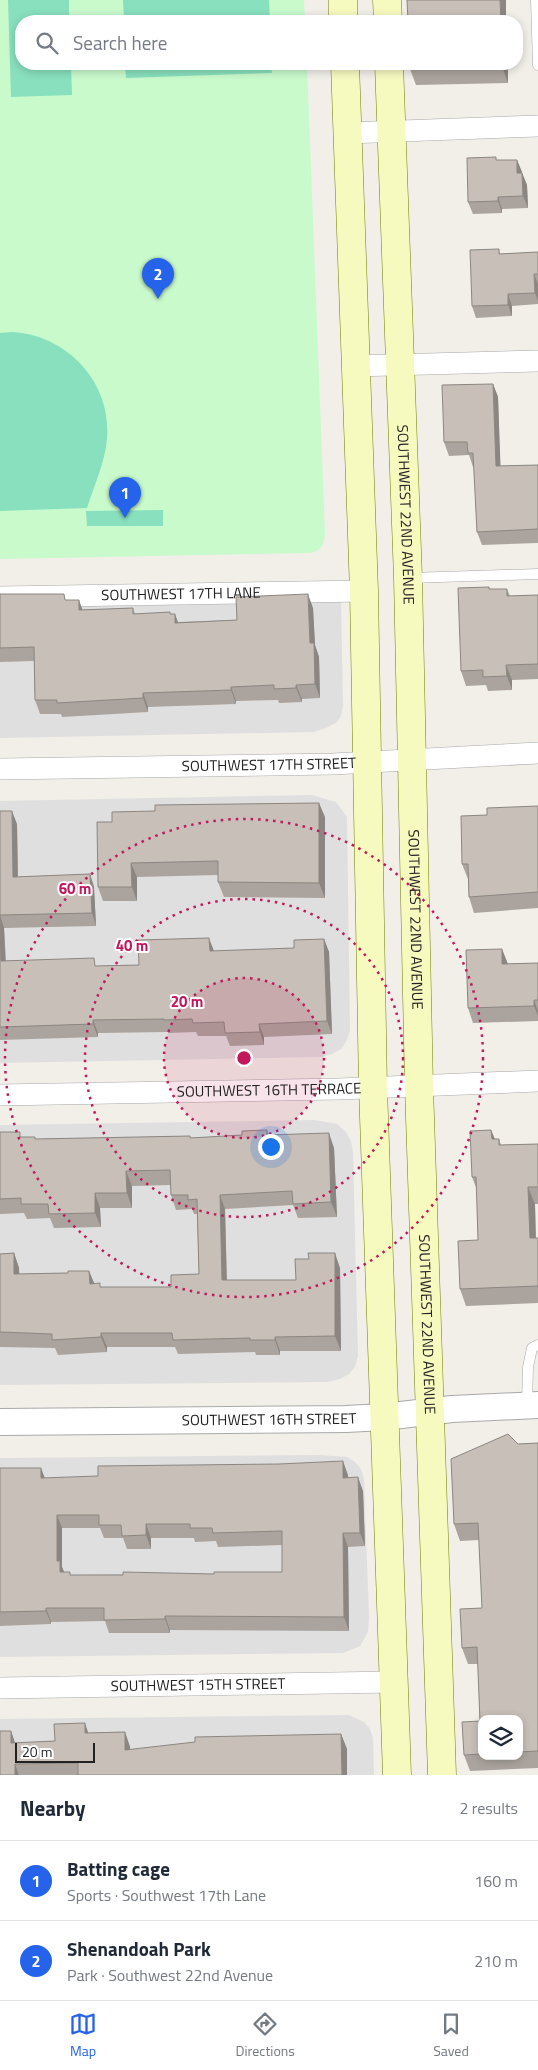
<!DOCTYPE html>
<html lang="en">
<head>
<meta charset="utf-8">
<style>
  :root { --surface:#fff; --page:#f6f6f7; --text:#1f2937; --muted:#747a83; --line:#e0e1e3; --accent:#2563eb }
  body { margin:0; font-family:"Titillium Web",sans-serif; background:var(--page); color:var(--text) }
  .controls { position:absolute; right:15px; bottom:15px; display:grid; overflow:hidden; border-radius:10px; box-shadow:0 2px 8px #0003 }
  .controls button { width:45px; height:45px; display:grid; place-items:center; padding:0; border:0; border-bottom:1px solid var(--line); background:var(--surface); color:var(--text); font:25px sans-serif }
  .scale { position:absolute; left:15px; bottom:12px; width:80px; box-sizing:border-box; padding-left:5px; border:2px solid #222; border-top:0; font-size:14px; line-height:18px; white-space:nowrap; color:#222; -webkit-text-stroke:4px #fff; paint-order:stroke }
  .you { position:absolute; left:270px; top:1146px; width:18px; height:18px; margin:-12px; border:4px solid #fff; border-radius:50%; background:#1a73e8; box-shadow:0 0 0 8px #1a73e833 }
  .badge { display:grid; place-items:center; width:32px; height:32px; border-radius:50%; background:var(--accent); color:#fff; font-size:16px; font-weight:700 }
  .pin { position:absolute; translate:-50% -41px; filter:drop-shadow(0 1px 2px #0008) }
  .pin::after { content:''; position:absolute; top:26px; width:18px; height:15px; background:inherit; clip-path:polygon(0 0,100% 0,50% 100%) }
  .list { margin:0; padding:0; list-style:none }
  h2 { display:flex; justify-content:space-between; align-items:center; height:65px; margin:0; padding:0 20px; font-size:21px }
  h2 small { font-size:16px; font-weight:400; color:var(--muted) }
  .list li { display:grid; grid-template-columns:32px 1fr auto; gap:15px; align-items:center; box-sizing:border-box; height:80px; padding:0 20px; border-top:1px solid var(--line) }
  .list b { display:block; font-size:19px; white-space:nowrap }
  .list p { margin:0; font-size:16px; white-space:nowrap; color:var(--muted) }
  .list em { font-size:16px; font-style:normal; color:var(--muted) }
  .icon { flex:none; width:28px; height:28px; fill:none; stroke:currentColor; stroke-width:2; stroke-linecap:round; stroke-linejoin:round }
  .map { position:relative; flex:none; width:538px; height:1775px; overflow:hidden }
  .search { position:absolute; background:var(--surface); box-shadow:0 2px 8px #0003; left:15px; right:15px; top:15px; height:55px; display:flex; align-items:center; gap:12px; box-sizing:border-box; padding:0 18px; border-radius:20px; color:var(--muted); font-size:19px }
  .sheet { height:225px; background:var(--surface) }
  nav { display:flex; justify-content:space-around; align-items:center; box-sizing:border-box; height:70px; border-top:1px solid var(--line); background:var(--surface); font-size:14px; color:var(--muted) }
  nav a { display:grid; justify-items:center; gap:2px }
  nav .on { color:var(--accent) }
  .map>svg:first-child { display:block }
  .residential { fill:#e0dfdf }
  .park { fill:#c8facc }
  .pitch { fill:#88e0be }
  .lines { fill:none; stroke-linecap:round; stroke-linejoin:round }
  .service-casing { stroke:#a9a9a9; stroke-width:11 }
  .minor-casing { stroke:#a9a9a9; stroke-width:22 }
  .tertiary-casing { stroke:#a9a9a9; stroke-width:28 }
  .secondary-casing { stroke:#707d05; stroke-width:29 }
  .service { stroke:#fff; stroke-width:10 }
  .minor { stroke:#fff; stroke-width:21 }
  .tertiary { stroke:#fff; stroke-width:26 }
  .secondary { stroke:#f7fabf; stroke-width:28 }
  .wall { fill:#aba49e; fill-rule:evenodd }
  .shaded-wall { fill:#8b8681 }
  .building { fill:#c7bfb8; stroke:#8b8681; fill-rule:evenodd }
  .ring { fill:none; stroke:#c2185b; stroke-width:2.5; stroke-dasharray:2.5 5 }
  .labels { text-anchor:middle; stroke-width:4; stroke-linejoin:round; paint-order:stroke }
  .street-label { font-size:15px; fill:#222; stroke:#fff }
  .centre { fill:#c2185b; stroke:#fff; stroke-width:2.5 }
  .ring-label { font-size:15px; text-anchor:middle; font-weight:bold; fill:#c2185b; stroke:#fff; stroke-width:4; stroke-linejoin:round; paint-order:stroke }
</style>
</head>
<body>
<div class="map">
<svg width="538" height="1775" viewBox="0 0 538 1775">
  <rect width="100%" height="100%" fill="#f2efe9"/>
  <path class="residential" d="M341,600l2,106 -2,10 -5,7 -10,5 -12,4 -314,6v-132z
    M312,795l24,7 11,15 3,213 -3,10 -6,9 -9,5 -11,3 -321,6v-262z
    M314,1120l23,4 9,8 5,9 2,12 5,203 -3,11 -6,7 -9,5 -12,3 -328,3v-260z
    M320,1455l27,2 8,5 6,7 3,10 5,138 -1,15 -8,14 -17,7 -343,4v-199z
    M349,1715l15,7 6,7 3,9 1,37h-374v-56z"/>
  <path class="park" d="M0,0h304l1,21h-284v43h286l18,470c-1,11 -3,16 -14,19l-311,6z"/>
  <path class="pitch" d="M8,0h61v21h-48v43h50l1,31 -61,2z
    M123,0h146l1,21h-146z
    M125,64h146l1,9 -146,5z
    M12,332c55,3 100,50 95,107 -2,23 -13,47 -20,69l-87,3v-178z
    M163,510v16h-76l-1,-15z"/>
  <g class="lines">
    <g class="service-casing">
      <path id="service" d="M536,0l2,65
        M409,578l129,-4
        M527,1405l1,-38 4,-19 6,-3"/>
    </g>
    <g class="minor-casing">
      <g id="minor">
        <path d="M347,133l191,-7"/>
        <path d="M354,366l184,-5"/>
        <path id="s1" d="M0,597l364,-6"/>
        <path id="s2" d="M0,769l333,-5 205,-11"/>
        <path id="s3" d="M0,1095l339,-6 199,-8"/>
        <path id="s4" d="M0,1688l394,-6"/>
      </g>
    </g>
    <g class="tertiary-casing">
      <g id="tertiary">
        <path id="s5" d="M0,1422l346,-3 38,-2 68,-8 86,-4"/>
      </g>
    </g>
    <g class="secondary-casing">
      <g id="secondary">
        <path d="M343,0v21"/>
        <path d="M387,0l1,21"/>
        <path d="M345,64l19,527 9,497 24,687"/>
        <path id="s6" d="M389,64l19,514 11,509 23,688"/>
      </g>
    </g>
    <use href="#service" class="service"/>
    <use href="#minor" class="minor"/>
    <use href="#tertiary" class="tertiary"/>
    <use href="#secondary" class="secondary"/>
  </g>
  <path class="wall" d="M410,64h98v19l-92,2 -6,-16z
    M497,160h20l10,25 1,23 -26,1v4l-29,1 -5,-12z
    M499,249l1,5 38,-2v52l-26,2v10l-36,2 -4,-12z
    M493,384l5,13 2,69 38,-1v78l-56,2 -5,-13 -3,-65h-1l-4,-12 -20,1 -5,-14z
    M489,587l1,2h17l3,7 28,-1v84l-26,1v10l-24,1 -2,-6 -20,1 -5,-15z
    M0,594l67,6 15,10 51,-2 2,6h35l8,8 59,-2 76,-12 2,37 4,12 1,41 -18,1v3l-23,1 -1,-3 -42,1v3l-88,3v5l-86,5 -1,-3h-21l-5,-14 -1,-39 -34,1z
    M538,806v102l-64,5 -5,-16 -1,-18 -6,-15 25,-49z
    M0,811l17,13 1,53 72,-3 4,13 2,39 -92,2 2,33 91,5 42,-1 75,-14 80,-3 30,-9 5,13 3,82 -68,3v8l-34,1 -4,-10h-28l-2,-4 -28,1v-1l-70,1v4l-98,3z
    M325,817v81l-101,-1 -6,-15v-7l-81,2v24h-34l-5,-14 14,-65z
    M502,949l5,15 31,-1v58l-65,2 -5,-15z
    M267,1130l2,5 65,13 3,69 -39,1 -5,-13 -68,4 2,71h69l44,-12 1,83h-61v4h-24l-1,-3 -77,2 -3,-7h-68v5l-49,3 -3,-7 -55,-1v-93l14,-1 5,15v6l49,-1 21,-2 5,13 7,3h70l28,-13 -2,-60h-3l-2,-5 -16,1 -5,-15v-10l-39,1v22h-32l1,19 -47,1 -4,-10 -23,1 -3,-6 -24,1v-82l22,5 14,2 154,-3 1,2 51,-3z
    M491,1130l4,9h4l2,6 37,-1v60h-3l1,34h2v65l-72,3 -6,-17 18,-49 -1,-50 -5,-13z
    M538,1443v325l-68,3 -6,-16 16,-34 -2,-57h-10l-6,-16 20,-40 -3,-68 -19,1 -6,-17 64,-80zM482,1719h37v37h-37z
    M0,1468l45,10 303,-3v2l15,14 2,55 -17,1 1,84 -179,-1v3h-61l-4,-12 -54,1v2l-51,2zM62,1528h38l4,10h19l4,11h24v-11h43l1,4 21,-1 2,6 64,-2v27l-68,2 -143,1 -7,-3 -2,-5z
    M11,1731l4,12 40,-2 33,-8 37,-1 5,15v3l211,-16 6,15v26h-347z"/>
  <path class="shaded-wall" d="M500,0h6v21h-5z
    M502,64h6v19l-6,-17z
    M517,160l5,12v13l-5,-12z
    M522,173l5,12 1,23 -5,-12z
    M498,197l4,12v4l-4,-12z
    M534,274l4,10v17l-3,-8z
    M508,294l4,12v10l-4,-11z
    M493,384l5,13 3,82 -5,-13z
    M308,594l5,14 2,37 4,12 1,41 -5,-14 -5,-41z
    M79,600l5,14 -5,-4z
    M175,614l5,14 -5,-5z
    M506,665l6,15v10l-5,-14z
    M296,685l6,14v3l-6,-14z
    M231,687l5,14v3l-5,-14z
    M143,693l5,14v5l-5,-14z
    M319,803l6,14v81l-6,-15z
    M12,811l5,13 1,66 -5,-13z
    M131,863l6,14v24l-5,-14z
    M90,874l4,13 2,39 -4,-13z
    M0,915l4,13 2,46 -5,-13z
    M209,938l5,13h-4z
    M324,939l5,13 3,82 -5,-13z
    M502,949l6,15h-6z
    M534,1000l4,11v5l-4,-10z
    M93,1020l5,13v4l-5,-13z
    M259,1024l5,13v8l-4,-13z
    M491,1130l7,17 -6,-8z
    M329,1133l5,15 3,69 -6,-15z
    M126,1171l6,15v22l-5,-15z
    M528,1187l7,17 1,51 -6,-17z
    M95,1193l5,15 1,19 -6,-14z
    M220,1195l5,14 2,86 -5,-15z
    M14,1253l5,15 1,21 -6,-15z
    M335,1253l5,15 1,83 -6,-15z
    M89,1271l6,14 -5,-1z
    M101,1333l6,14v5l-6,-15z
    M275,1337l5,14v4l-5,-15z
    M343,1461l5,14v16l-5,-13z
    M41,1468l5,13 -5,-3z
    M358,1477l5,14 2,55 -5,-13z
    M57,1515l5,13v39l3,7 -5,-2 -3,-11z
    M146,1524l5,14v11l-5,-14z
    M343,1533l5,14 1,84 -5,-14z
    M46,1608l5,14v2l-5,-13z
    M165,1616l5,14v3l-5,-14z
    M85,1723l5,15 -5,-5z
    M11,1731l5,15 -5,-3z
    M125,1732l5,15 1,18 -6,-15z
    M341,1734l6,15v26h-5z
    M15,1764l4,11h-4z"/>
  <path class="building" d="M407,0h93l1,21h-93z
    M410,64h92v2l-92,3z
    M496,157v3h21v13h5l1,23 -25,1v4l-30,1 -1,-44z
    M499,249v5l39,-2v22h-4l1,19 -27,1v11l-36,1 -2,-56z
    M493,384l3,82 42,-1v64l-61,3 -4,-79h-5l-1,-11h-23l-2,-57z
    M489,587v2h18v7l31,-1v69l-32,1 1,11 -24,1v-7l-22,1 -3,-83z
    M0,594h64l1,6h14v10l54,-2v6l37,-2v2h5v9l62,-3 -1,-23 72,-3 2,49h4l1,41 -19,1v3l-22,1v-4l-43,2v3l-88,3v5l-86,5v-3h-22l-1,-53 -34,1z
    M319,803v80l-101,-1v-21l-87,2 1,24h-34l-1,-65h15v-10l43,-1v-6z
    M538,806v86l-69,5 -1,-33h-6l-1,-48 26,-1v-7z
    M0,811h12l1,66 77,-3 2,39 -92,2z
    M0,924l1,37 93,-3 1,8 44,-1 -1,-25 71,-2 1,13 84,-3v-8l30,-1 3,82 -68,3 1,8 -35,1 -1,-11 -31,1 -1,-4 -28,1v-1l-71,1v4l-93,3z
    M502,949v15l36,-1v37h-4v6l-66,2 -2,-58z
    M267,1130v5l62,-2 2,69 -38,2 -1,-13 -72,4 2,85h74l-1,-21h14l-1,-6h27v83l-60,1v3h-25v-2l-77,2 -1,-7h-71v4l-49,3v-6l-52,-2v-78l14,-1v21l54,-1v-2h21l1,13 10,-1v4h71v-12l28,-1 -2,-75 -9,1v-5h-17l-1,-25 -44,1 1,22h-32v20l-46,1 -1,-10h-27v-6l-21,1v-67h20v5h15v2l155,-3v2l52,-3v-4z
    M491,1130l1,9h7v6l39,-1v43h-10l2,51h8v48l-78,3 -2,-48 20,-1 -2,-63h-4l-2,-46z
    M508,1434l10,10 20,-1v308l-19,1v-33h-37v35l-18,1 -2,-33 18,-1 -3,-74 -15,1 -2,-39 22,-1 -4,-85 -24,1 -3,-65z
    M343,1461v17l15,-1 2,56h-17l1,84 -179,-1v3l-61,1v-12h-58v3l-46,1v-144h41v10l57,-2v-10l181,-2zM57,1515h42v10h22l1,11 24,-1v-11h44v4h22l1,5 69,-2v41h-68v2l-91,-2v3h-53v-3h-10v-11h-3z
    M85,1723v10l40,-1v18l70,-8v-5l146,-3 1,41h-264v-12l-63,1v11h-15v-44h11v12l44,-2 -1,-17z"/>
  <circle cx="244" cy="1058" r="80" fill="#c2185b" fill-opacity=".12"/>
  <g class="ring">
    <circle cx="244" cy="1058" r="80"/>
    <circle cx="244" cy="1058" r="159"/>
    <circle cx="244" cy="1058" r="239"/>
  </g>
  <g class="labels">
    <g class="street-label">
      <text dy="5" stroke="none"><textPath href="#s6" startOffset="451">SOUTHWEST 22ND AVENUE</textPath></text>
      <text dy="5" stroke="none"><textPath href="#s1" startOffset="181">SOUTHWEST 17TH LANE</textPath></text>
      <text dy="5" stroke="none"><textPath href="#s2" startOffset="269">SOUTHWEST 17TH STREET</textPath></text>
      <text dy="5" stroke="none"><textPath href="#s6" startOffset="856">SOUTHWEST 22ND AVENUE</textPath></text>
      <text dy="5" stroke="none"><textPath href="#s3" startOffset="269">SOUTHWEST 16TH TERRACE</textPath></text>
      <text dy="5" stroke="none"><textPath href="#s6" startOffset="1261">SOUTHWEST 22ND AVENUE</textPath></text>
      <text dy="5" stroke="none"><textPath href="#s5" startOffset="269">SOUTHWEST 16TH STREET</textPath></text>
      <text dy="5" stroke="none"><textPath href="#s4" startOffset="198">SOUTHWEST 15TH STREET</textPath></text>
    </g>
  </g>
  <circle cx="244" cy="1058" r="8" class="centre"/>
  <g class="ring-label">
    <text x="75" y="894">60 m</text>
    <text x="132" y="951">40 m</text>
    <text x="187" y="1007">20 m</text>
  </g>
</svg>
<div class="controls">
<button><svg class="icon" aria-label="layers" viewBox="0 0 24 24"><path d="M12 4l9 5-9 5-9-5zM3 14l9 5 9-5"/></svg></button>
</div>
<div class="scale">20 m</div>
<div class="you"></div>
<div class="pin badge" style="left:125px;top:518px">1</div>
<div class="pin badge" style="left:158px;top:299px">2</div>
<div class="search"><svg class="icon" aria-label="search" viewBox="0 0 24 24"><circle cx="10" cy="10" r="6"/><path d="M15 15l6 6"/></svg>Search here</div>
</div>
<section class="sheet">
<h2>Nearby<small>2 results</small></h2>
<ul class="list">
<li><span class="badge">1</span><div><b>Batting cage</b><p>Sports · Southwest 17th Lane</p></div><em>160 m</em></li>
<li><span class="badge">2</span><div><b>Shenandoah Park</b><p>Park · Southwest 22nd Avenue</p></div><em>210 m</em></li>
</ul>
</section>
<nav>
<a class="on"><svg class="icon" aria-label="map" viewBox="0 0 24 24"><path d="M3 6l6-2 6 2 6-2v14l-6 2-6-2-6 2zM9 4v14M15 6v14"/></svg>Map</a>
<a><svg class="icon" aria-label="directions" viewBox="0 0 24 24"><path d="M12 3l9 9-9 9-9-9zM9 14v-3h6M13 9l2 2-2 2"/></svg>Directions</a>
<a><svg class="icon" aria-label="saved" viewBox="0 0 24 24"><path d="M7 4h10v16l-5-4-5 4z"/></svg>Saved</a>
</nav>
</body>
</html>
